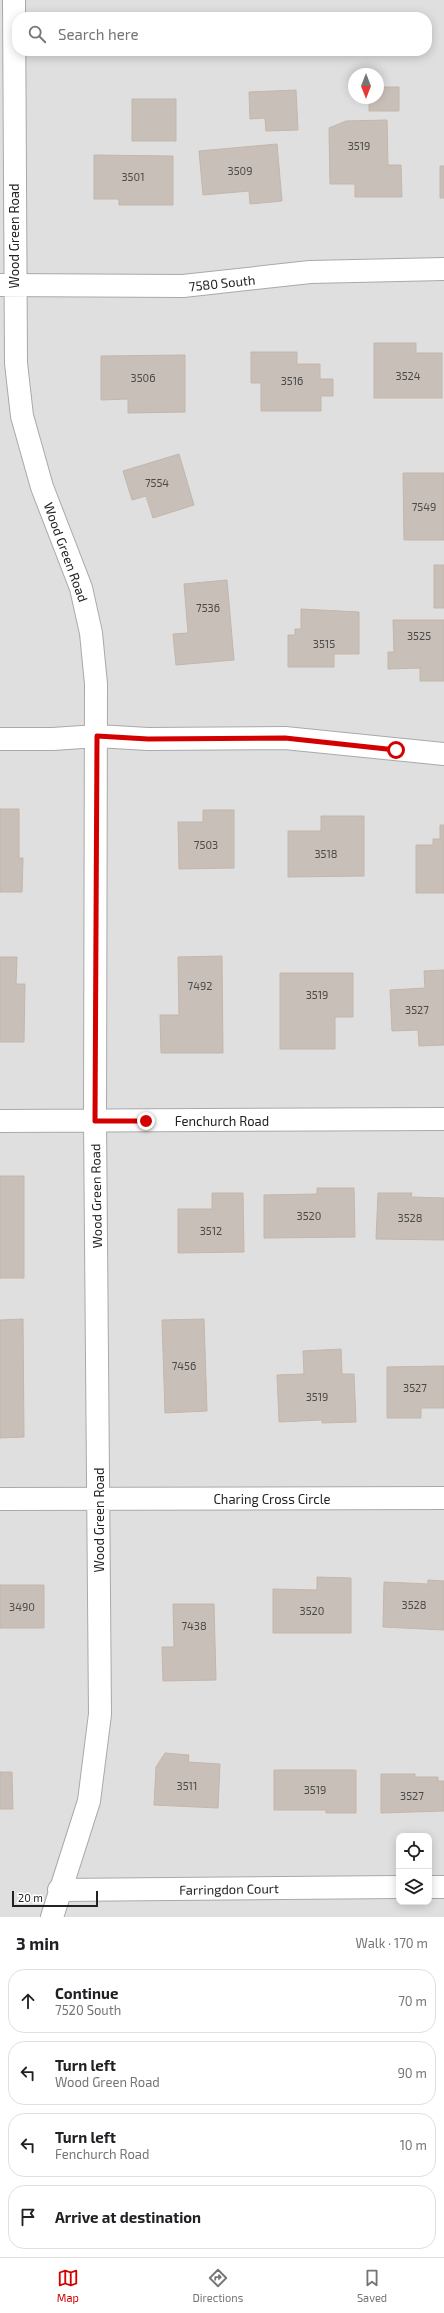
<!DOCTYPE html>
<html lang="en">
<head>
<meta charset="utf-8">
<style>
  :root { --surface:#fff; --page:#f2f2f2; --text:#202124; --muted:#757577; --line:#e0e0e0; --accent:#d40000 }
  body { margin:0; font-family:"Exo 2",sans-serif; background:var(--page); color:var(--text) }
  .controls { position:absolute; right:12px; bottom:12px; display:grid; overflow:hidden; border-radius:8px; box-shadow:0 2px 10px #0003 }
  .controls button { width:36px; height:36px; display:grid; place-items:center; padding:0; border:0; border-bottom:1px solid var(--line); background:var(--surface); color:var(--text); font:20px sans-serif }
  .compass { position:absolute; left:348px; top:68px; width:36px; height:36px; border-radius:50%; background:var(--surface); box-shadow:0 2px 10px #0003; rotate:180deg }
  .scale { position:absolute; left:12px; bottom:10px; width:86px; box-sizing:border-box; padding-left:4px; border:2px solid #222; border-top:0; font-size:11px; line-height:14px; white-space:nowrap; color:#222; -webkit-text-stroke:3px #fff; paint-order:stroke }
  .stop { position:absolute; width:12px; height:12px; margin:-9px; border:3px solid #d40000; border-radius:50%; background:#fff }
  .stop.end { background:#d40000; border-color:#fff; box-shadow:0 1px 4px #0008 }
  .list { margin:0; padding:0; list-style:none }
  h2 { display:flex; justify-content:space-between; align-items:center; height:52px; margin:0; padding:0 16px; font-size:17px }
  h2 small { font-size:13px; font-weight:400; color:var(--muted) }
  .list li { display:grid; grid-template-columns:26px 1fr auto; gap:12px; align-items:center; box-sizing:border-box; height:64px; margin:0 8px 8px; padding:0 8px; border:1px solid var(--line); border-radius:16px }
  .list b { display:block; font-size:15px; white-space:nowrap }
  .list p { margin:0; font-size:13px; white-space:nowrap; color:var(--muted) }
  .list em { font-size:13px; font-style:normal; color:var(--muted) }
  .icon { flex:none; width:22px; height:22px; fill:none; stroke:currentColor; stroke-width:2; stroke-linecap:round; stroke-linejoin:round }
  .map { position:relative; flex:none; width:444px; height:1917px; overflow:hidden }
  .search { position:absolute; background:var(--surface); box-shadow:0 2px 10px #0003; left:12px; right:12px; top:12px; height:44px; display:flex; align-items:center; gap:10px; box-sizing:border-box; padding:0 14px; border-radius:16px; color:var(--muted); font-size:15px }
  .sheet { height:340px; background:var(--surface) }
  nav { display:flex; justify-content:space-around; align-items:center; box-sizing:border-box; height:56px; border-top:1px solid var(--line); background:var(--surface); font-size:11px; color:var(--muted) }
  nav a { display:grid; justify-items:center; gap:2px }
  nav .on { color:var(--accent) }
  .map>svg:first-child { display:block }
  .residential { fill:#e0dfdf; fill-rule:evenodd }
  .building { fill:#c7bfb8; stroke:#c4b6ab }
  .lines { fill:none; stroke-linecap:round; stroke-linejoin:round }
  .minor-casing { stroke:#a9a9a9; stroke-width:24 }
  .minor { stroke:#fff; stroke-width:22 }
  .route { stroke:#d40000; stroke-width:5 }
  .labels { text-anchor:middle; stroke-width:3; stroke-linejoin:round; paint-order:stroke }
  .number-label { font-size:11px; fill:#4b4948 }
  .street-label { font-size:13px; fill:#222; stroke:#fff }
</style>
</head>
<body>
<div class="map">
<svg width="444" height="1917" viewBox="0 0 444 1917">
  <rect width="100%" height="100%" fill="#f2efe9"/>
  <path class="residential" d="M0,0h444v1917h-444zM17,17h410v34h-410zM354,74h24v24h-24zM399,1836h30v66h-30z"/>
  <path class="building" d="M378,87h21v24h-30v-13h9z
    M296,90l2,40 -32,1 -1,-13 -15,1 -1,-27z
    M132,99h44v42h-44z
    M387,120l1,45h13l1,32h-47v-13h-25l-1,-56 17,-7z
    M277,144l5,57 -32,3 -1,-13 -46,4 -4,-44z
    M94,155l79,1v49h-54v-6h-25z
    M440,166h4v32h-4z
    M374,343h42v10h26v45h-68z
    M251,352h46v12h23v15h13v17h-12v15h-60v-28h-10z
    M185,355v57l-57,1v-14l-27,1v-44z
    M179,454l15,51 -41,13 -7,-22 -14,4 -9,-29z
    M403,473h41v67h-40z
    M434,565h10v43h-10z
    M227,580l7,80 -58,5 -3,-31 15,-1 -4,-49z
    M301,609l58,3v42h-25v13h-46v-32h7v-6h6z
    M393,620h51v61h-24v-13l-32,1v-17h6z
    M0,809h19v49h4l-1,34h-22z
    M203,810h31v58l-55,1 -1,-47h25z
    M321,816h43v60l-76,1v-46h33z
    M440,825h4v68h-28v-48h17v-6h7z
    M222,956l1,97h-62l-1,-38h19l-1,-58z
    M0,957h17l-1,27h9l-1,58h-24z
    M444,970v75l-25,1 -1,-16 -26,1 -2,-41 35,-2 -1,-17z
    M280,973h73v44h-18v32h-55z
    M0,1176h24v102h-24z
    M317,1188h37l1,49 -91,1v-43l53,-1z
    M212,1193h31l1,59 -66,1v-44h34z
    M378,1193h34l-1,4 33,1v42l-68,-1z
    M23,1319l1,118 -24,1v-118z
    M204,1319l3,92 -42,2 -3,-93z
    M341,1349l1,25h12l2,48 -34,1v-3l-43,2 -2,-47 27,-1 -1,-23z
    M444,1366v42h-23v10h-34v-51z
    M317,1577l34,1v55h-78v-44l44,1z
    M428,1580l16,1v49l-61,-3 1,-45 44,2z
    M0,1585h44v43h-44z
    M173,1604h41l2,76 -53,1 -1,-34h12z
    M165,1753l24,2 -1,7 32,2 -2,44 -64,-3 2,-38z
    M274,1770h82v43h-30v-3h-52z
    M0,1772h12l1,37h-13z
    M381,1774h34v3h23v4h6v30l-63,2z"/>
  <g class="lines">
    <g class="minor-casing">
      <path id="minor" d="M14,0l2,363 6,53 20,71 39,101 10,45 5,51 -1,437 5,593 -11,87 -37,116
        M0,285l183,1 127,-14 134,-3
        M0,739h53l44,-3 51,3 137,-1 159,16
        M0,1121l444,-2
        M0,1499l444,-1
        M429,1887h15
        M59,1890l340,-3"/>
    </g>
    <use href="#minor" class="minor"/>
  </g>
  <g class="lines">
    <path class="route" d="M146,1121h-51l2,-385 51,3 137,-1 111,12"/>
  </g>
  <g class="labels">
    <g class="number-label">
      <text x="359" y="150">3519</text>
      <text x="240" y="175">3509</text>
      <text x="133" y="181">3501</text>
      <text x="408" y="380">3524</text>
      <text x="143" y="382">3506</text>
      <text x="292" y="385">3516</text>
      <text x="157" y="487">7554</text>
      <text x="424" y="511">7549</text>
      <text x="208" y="612">7536</text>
      <text x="419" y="640">3525</text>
      <text x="324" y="648">3515</text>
      <text x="206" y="849">7503</text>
      <text x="326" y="858">3518</text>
      <text x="200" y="990">7492</text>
      <text x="317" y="999">3519</text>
      <text x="417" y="1014">3527</text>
      <text x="309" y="1220">3520</text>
      <text x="410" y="1222">3528</text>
      <text x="211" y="1235">3512</text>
      <text x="184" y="1370">7456</text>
      <text x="415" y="1392">3527</text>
      <text x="317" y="1401">3519</text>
      <text x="414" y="1609">3528</text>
      <text x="22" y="1611">3490</text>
      <text x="312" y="1615">3520</text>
      <text x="194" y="1630">7438</text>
      <text x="187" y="1790">3511</text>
      <text x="315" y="1794">3519</text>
      <text x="412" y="1800">3527</text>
    </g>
    <g class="street-label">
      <text transform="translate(14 236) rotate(-90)" y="5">Wood Green Road</text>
      <text transform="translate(222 283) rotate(-6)" y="5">7580 South</text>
      <text transform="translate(66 552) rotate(70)" y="5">Wood Green Road</text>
      <text x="222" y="1126">Fenchurch Road</text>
      <text transform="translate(96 1196) rotate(-91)" y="5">Wood Green Road</text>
      <text x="272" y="1504">Charing Cross Circle</text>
      <text transform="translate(99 1520) rotate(-90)" y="5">Wood Green Road</text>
      <text transform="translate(229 1889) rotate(-1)" y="5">Farringdon Court</text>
    </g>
  </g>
</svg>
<div class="controls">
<button><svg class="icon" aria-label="locate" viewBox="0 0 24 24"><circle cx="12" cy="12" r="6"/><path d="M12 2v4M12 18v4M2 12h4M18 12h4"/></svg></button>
<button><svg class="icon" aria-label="layers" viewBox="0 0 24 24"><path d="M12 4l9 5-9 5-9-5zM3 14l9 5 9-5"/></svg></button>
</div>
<svg class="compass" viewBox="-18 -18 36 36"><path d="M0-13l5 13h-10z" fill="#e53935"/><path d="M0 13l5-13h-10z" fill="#757577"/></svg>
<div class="scale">20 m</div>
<div class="stop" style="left:396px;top:750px"></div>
<div class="stop end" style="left:146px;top:1121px"></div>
<div class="search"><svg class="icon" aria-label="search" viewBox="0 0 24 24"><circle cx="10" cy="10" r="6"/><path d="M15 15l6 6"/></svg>Search here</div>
</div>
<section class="sheet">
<h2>3 min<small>Walk · 170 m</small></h2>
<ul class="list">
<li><svg class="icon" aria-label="ahead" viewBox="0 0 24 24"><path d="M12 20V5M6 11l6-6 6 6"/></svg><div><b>Continue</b><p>7520 South</p></div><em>70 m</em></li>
<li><svg class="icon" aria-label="left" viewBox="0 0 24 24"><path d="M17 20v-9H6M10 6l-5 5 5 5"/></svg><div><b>Turn left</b><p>Wood Green Road</p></div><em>90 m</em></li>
<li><svg class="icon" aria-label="left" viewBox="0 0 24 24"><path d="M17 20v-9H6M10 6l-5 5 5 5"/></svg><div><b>Turn left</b><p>Fenchurch Road</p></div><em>10 m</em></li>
<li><svg class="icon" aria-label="arrive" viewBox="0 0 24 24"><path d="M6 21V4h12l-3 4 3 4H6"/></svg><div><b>Arrive at destination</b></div></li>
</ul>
</section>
<nav>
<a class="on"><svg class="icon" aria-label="map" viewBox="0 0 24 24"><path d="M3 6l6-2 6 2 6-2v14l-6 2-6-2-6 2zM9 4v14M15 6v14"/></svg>Map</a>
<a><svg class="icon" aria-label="directions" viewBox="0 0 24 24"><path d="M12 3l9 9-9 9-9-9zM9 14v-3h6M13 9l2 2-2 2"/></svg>Directions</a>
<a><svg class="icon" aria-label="saved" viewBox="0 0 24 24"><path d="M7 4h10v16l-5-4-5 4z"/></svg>Saved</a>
</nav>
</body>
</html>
